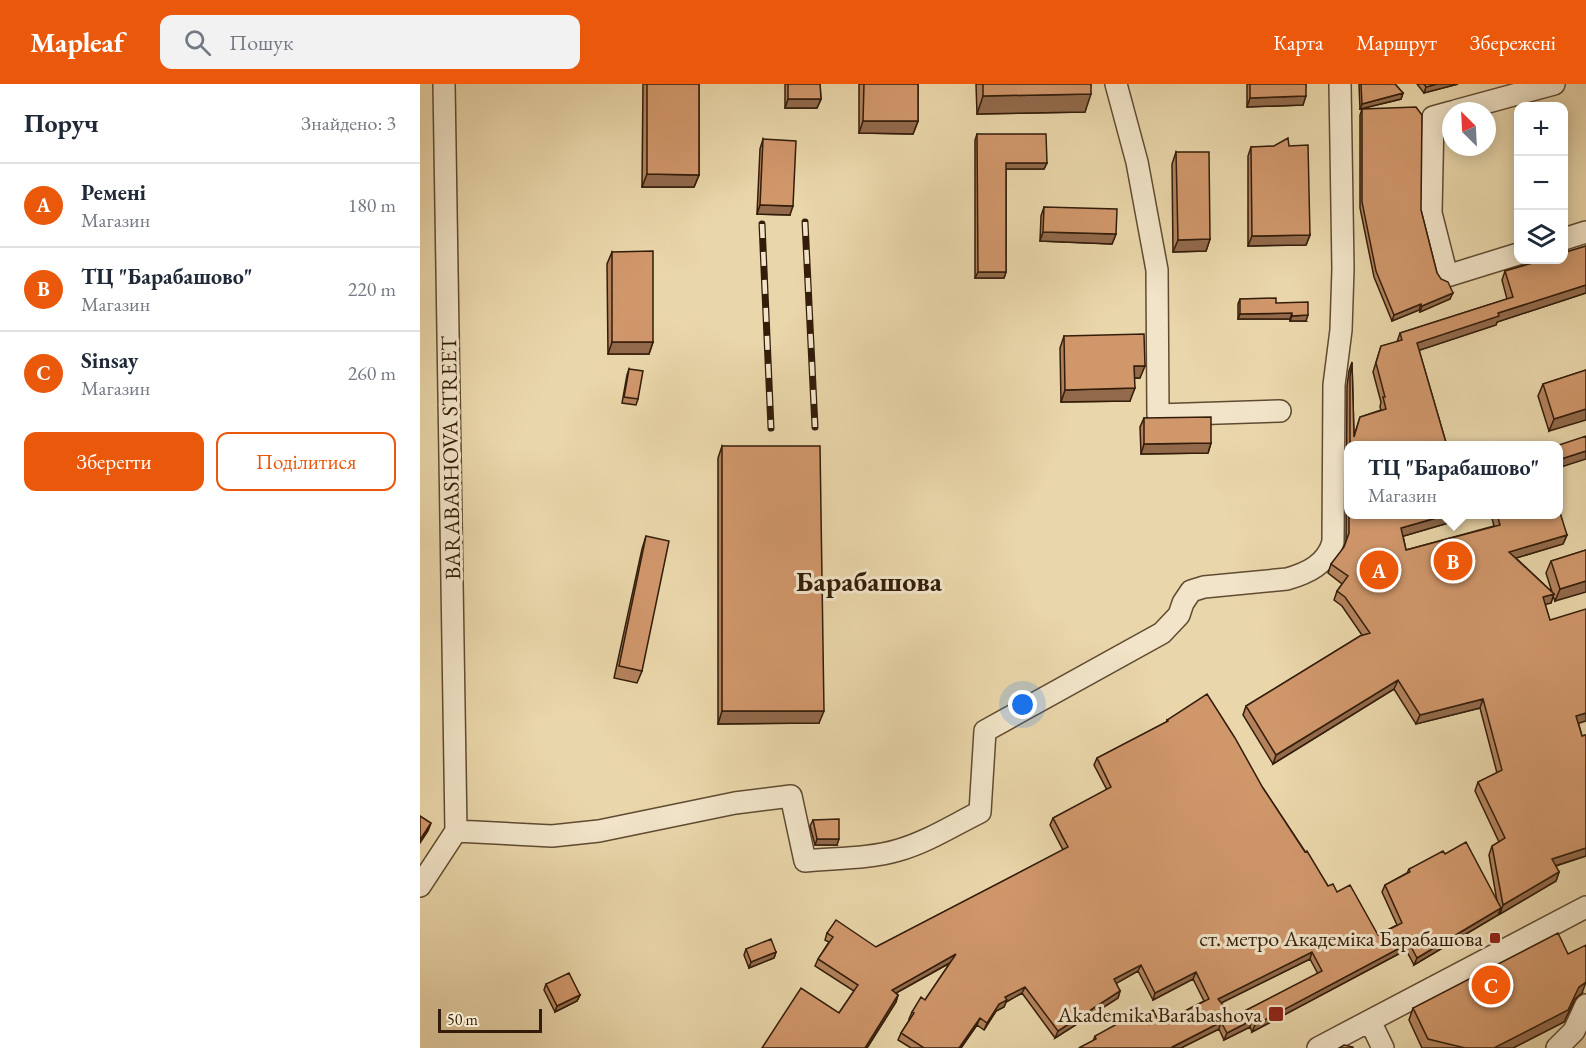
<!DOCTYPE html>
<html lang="uk">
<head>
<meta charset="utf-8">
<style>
  :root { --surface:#fff; --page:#f2f2f3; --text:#1f2937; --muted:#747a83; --line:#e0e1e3; --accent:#ea580c }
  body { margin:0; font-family:"EB Garamond",serif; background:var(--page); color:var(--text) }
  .controls { position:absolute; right:18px; top:18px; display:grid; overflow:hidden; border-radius:12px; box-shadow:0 3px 15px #0003 }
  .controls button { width:54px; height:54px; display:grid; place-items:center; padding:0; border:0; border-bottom:2px solid var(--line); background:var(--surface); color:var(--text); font:30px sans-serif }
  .compass { position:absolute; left:1022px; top:18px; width:54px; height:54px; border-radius:50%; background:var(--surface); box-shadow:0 3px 15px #0003; rotate:336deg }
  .scale { position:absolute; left:18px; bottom:15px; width:104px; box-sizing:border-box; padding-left:6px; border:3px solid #331d0a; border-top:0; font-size:16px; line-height:21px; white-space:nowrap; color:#331d0a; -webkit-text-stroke:4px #f1e4c8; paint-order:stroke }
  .you { position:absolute; left:603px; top:621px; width:21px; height:21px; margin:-15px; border:4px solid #fff; border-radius:50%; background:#1a73e8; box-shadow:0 0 0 9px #1a73e833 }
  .badge { display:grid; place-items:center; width:39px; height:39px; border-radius:50%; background:var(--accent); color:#fff; font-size:20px; font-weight:700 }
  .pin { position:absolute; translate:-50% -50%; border:3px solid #fff; box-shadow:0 2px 6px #0006 }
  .popup { position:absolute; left:924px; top:357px; width:219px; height:78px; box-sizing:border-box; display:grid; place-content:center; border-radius:12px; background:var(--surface); filter:drop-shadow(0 2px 4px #0005); font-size:20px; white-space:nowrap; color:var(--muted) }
  .popup b { font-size:22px; color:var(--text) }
  .popup::after { content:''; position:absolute; left:50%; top:100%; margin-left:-12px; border:12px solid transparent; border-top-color:var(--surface) }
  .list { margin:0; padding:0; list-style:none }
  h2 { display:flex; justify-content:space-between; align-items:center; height:78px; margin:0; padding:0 24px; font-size:26px }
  h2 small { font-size:20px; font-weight:400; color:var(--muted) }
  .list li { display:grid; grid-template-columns:39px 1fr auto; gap:18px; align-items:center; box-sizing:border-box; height:84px; padding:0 24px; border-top:2px solid var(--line) }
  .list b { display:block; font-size:22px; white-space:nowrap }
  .list p { margin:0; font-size:20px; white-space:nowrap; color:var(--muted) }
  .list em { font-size:20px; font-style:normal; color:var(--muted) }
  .actions { display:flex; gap:12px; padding:18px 24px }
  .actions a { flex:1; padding:14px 0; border:2px solid var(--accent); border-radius:12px; text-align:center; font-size:21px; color:var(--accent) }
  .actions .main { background:var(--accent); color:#fff }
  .icon { flex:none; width:33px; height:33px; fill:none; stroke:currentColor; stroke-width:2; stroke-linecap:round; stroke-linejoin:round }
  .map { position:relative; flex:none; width:1166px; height:964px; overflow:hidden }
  header { display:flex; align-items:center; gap:36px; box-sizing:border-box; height:84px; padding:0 30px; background:var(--accent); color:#fff }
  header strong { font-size:28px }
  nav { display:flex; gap:33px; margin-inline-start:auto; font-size:21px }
  .search { width:420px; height:54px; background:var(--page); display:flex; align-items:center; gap:15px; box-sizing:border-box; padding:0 21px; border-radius:12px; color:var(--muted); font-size:22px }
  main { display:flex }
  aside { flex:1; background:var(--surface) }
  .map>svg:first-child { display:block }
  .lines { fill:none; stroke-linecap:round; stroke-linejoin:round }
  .minor-casing { stroke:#604b32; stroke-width:24 }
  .minor { stroke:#f1e4c8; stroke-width:21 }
  .rail-casing { stroke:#331d0a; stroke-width:7 }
  .rail { stroke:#f1e4c8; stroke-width:4.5; stroke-dasharray:14; stroke-linecap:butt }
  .wall { fill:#b3825c; stroke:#331d0a; stroke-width:1.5; fill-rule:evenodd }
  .shaded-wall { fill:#926a4b; stroke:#331d0a; stroke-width:1.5 }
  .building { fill:#d0976b; stroke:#331d0a; stroke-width:1.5; fill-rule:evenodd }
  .poi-dot { fill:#8f2418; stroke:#f1e4c8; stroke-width:2 }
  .labels { text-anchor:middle; stroke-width:6; stroke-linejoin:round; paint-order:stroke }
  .street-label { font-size:22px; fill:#331d0a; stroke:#f1e4c8 }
  .poi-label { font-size:22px; fill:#331d0a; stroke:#f1e4c8; text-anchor:end }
  .district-label { font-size:28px; font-weight:bold; fill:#331d0a; stroke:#f1e4c8 }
</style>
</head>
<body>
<header>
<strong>Mapleaf</strong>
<div class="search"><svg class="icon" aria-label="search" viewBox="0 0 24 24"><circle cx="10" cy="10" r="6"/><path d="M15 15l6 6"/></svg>Пошук</div>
<nav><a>Карта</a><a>Маршрут</a><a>Збережені</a></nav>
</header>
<main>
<aside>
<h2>Поруч<small>Знайдено: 3</small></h2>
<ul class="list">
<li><span class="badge">A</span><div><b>Ремені</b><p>Магазин</p></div><em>180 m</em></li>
<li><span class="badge">B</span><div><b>ТЦ &quot;Барабашово&quot;</b><p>Магазин</p></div><em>220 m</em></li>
<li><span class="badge">C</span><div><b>Sinsay</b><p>Магазин</p></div><em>260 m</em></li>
</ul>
<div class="actions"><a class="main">Зберегти</a><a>Поділитися</a></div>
</aside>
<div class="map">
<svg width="1166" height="964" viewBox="0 0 1166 964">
  <rect width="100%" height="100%" fill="#e9d6aa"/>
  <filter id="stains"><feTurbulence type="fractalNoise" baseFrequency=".00333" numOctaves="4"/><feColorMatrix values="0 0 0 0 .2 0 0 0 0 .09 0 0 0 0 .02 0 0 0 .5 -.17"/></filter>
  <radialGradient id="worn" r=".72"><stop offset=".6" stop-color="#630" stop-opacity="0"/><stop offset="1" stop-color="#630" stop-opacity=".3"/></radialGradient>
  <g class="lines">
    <g class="minor-casing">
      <path id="minor" d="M24,0l12,747
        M696,0l21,78 20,108 1,145 122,-4
        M1035,27l99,-27
        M1031,28l-18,5 -2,96 16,63 71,-22
        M1144,155l22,-7
        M36,747l96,5 47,-5 136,-28 56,-7 14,65c31,-3 64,-2 94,-11 28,-8 55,-25 81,-38l5,-81 177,-98 17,-18 4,-12 8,-12 13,-4 83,-8c21,-6 40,-15 46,-37l1,-157 7,-55 2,-61 -3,-185
        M0,802l36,-55
        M950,937l13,27
        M898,964l268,-141
        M1137,964l17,-17 12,-26"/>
    </g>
    <use href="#minor" class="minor"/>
    <g class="rail-casing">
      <path id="rail" d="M385,138l10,205
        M342,140l9,204"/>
    </g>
    <use href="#rail" class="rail"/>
  </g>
  <path class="wall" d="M223,0h56v91l-5,12h-52z
    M365,0h35l1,15 -4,9h-32z
    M439,0h59v37l-5,13 -54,-1z
    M556,0h115l-6,28 -108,2z
    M827,0h59l-3,21 -56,2z
    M939,0h36l8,9 -2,6 -41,10z
    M997,0h41l-34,9z
    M942,25l59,101 16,63 13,26 -30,13 -1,-2 -27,11 -18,-44 -14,-69v-93z
    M557,50l70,29 -3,6h-38v103l-2,6h-29v-138z
    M343,55l27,76 -33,-1 3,-65z
    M869,62l21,89 -4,10 -58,1v-90l3,-9z
    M756,68l34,87 -4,12 -33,1 -1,-88z
    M624,123l72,27 -4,10 -72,-3 1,-25z
    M1166,162v47l-89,29 -1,3 -77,25 28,96h-99v68h131l-76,22 3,14 88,-24 -3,-12h67l9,21 -4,9 -47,14 36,34 -6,-19 5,-12 35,-11 -31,51 -2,-5 -2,7 -6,1 37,132 4,-1v121l-30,10 3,6 -3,9 -56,33 -1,-2 -1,3 -84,50 -8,-15 -154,82 -2,-5 -26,13 -5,-11 -38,19h-102l14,-7 2,-5 32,-13 33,1 44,-23 -11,-22 -40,21 -15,-29 -22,12 4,8 -2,7 -63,40 -33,-45 -16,9 -2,5 -8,4 -12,19 -7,-5 -16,23h-50l-13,-8 3,-7 9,-14h-1l3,-7 13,-12 25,-37 -54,30 2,2 -2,7 -29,46h-105l77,-35 15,-22 -39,-25 3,-7 11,-17 -4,-2 2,-7 49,14 187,-97 -13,-25 3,-7 54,-28 -13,-25 3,-7 70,-36v-2l96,68 65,98 9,6 41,43 19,-10 -15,-33 3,-7 22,-12 2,-4 36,-15 52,47 -8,-46 3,-9 7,-4 -24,-51 3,-9 19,-9 -17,-65 -64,16 -22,-35 -121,75 -30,-49 3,-9 116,-71 -20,-29 -8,-6 3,-9 5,-7 -14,-11 3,-9 13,-16 2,-6 1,-156 2,-15 3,-9 2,74 6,-19 21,-7 -1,-3 1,-5 -8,-30 8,-26 16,-4 3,-9 107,-34 -5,-19 3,-9zM890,875l8,15 -85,43 -12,-14z
    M192,168l41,90 -4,12h-41l-1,-90z
    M820,215l36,4 30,18h-16v-2h-52v-15z
    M644,252l76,42h-6l-4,23 -69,1 -1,-54z
    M209,285l9,30 -2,6 -14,-2 5,-28z
    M1166,286l-37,61 -11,-35 5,-12z
    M724,334l67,25 -3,10 -67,1 -1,-27z
    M302,362l97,277 -101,1v-266z
    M226,452l-4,135 -5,12 -23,-5 28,-129z
    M393,736l24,25h-22l-5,-19z
    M326,865l30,3 -2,6 -25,10 -5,-13z
    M126,900l34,11 -3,6 -22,11 -11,-22z
    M1162,909l-7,6 -11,23 -51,26h-91l-13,-28 4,-12z"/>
  <path class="shaded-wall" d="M1017,0h21l-34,9 2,-6z
    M983,9l-2,6 -41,10 2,-5z
    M671,10l-6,18 -108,2 6,-18z
    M886,12l-3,9 -56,2 3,-9z
    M368,15h33l-4,9h-32z
    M443,37h55l-5,13 -54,-1z
    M586,79h41l-3,6h-40z
    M227,90l52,1 -5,12h-52z
    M340,121l33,1 -3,9 -33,-1z
    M623,148l73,2 -4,10 -72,-3z
    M890,151l-4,10 -58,1 4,-10z
    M790,155l-4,12 -33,1 5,-12z
    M558,188h28l-2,6h-29z
    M1166,201v8l-89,29 -1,3 -82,27 3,-9 81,-30z
    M1033,209l-3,6 -30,13 2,-6z
    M1001,220l-2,6 -27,11 2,-6z
    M872,229l-2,6h-52l2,-5z
    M888,231l-2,6h-16l2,-5z
    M192,258h41l-4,12h-41z
    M714,282h11l-5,12h-10z
    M715,304l-5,13 -69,1 4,-12z
    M1166,325v11l-37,11 5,-12z
    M791,359l-3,10 -67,1 3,-10z
    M1166,367v8l-28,9v-8z
    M1030,430h29l-82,24 4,-10z
    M1147,451l-4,9 -57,17 3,-9z
    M1166,497v11l-31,9 5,-12z
    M1134,510l-3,9 -11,3 3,-9z
    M978,596l-4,9 -121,75 3,-9z
    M1063,615l-3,9 -64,16 4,-9z
    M302,627h102l-5,12 -101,1z
    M1166,629v8l-13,4 3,-9z
    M11,739l-3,8 -8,12v-3z
    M397,755h22l-2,6h-22z
    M1166,764v8l-38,12 4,-9z
    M1139,788l-3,9 -56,33 3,-9z
    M1081,824l-3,7 -84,50 3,-7z
    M989,859l-3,7 -154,82 3,-7z
    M356,868l-2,6 -25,10 2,-6z
    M892,868l-2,7 -95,47 3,-7z
    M536,870l-3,7 -64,36 3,-7z
    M721,881l-3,6 -26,15 2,-7z
    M776,888l-3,7 -40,21 2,-7z
    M1166,898l-4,11 -7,6 -11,23 -51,26h-19z
    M605,903l-3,6 -16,9 -2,5 -8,4 -12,19 3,-7 12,-19 6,-7z
    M700,907l-2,7 -63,40 3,-7z
    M160,911l-3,6 -22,11 2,-6z
    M478,911l-2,7 -29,46h-2z
    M560,934l-3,7 -16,23h-2z
    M832,936l-2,7 -26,13 3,-7z
    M801,938l-2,7 -38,19h-10z"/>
  <path class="building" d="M227,0h52v91l-52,-1z
    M368,0h32l1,15h-33z
    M444,0h54v37h-55z
    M563,0h108v10l-108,2z
    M830,0h56v12l-56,2z
    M941,0h34l8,9 -41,11z
    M1004,0h13l-11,3z
    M996,23l6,8 -1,95 16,63 4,6 7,3 5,11 -31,13 -1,-2 -27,11 -18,-44 -14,-69v-93z
    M557,50h69l1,29h-41v109h-28z
    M868,54l1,8 19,-1 2,90 -58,1 -1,-89 23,-1z
    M343,55l33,2 -3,65 -33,-1z
    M756,68h33l1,87 -32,1z
    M624,123l73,2 -1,25 -73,-2z
    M1166,162v39l-88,28 1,3 -82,27 30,103h-97v-69l2,-15 2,75 6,-20 26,-8 -3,-12h2l-9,-34 5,-17 21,-6 -2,-7 113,-36 -8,-26 38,-11h20v-7z
    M233,167v91h-41v-90z
    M856,214v5l32,-1v13l-16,1v-3l-52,1v-15z
    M724,250l1,32h-11l1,22 -70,2 -1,-54z
    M209,285l14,2 -5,28 -14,-2z
    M1166,286v39l-32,10 -11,-35z
    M791,333v26l-67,1v-26z
    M1166,352v15l-28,9v-14h-2z
    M302,362h98l4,265h-102z
    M1138,422l9,29 -58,17 45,42 -11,3 7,23 36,-11v104l-10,3 6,20 4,-1v113l-34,11 7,13 -56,33 -11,-59 13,-8 -27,-56 24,-12 -19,-71 -63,16 -22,-35 -122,75 -30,-49 114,-70 10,-3 -25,-36 -8,-6 11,-15 -17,-12 13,-17 5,-14v-19h101l-49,14 5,22 94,-25 -3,-11h61z
    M226,452l23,5 -27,130 -23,-5z
    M1166,466v31l-26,8 -9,-28z
    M787,610l28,44 28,50 42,64 2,-1 21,35 5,-2 4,8 13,-7 28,50 24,-12 -17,-38 25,-13 -1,-3 34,-18 2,3 21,-12 35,66 -84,50 -8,-15 -154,82 -3,-5 -25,13 -6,-11 -49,25v1h-93l17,-9 -1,-3 31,-17 1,4 26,-13 7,14 49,-25 -13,-27 -41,21 -14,-28 -27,14 6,12 -62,40 -33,-44 -20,10 2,3 -8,4 -12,19 -7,-5 -21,30h-35l-23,-15 13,-20 -2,-1 9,-15 4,3 31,-46 -64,36 6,5 -33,53h-103l39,-60 38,25 19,-28 -40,-26 15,-22 -6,-4 9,-13 40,27 192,-100 -15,-29 58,-31 -14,-29 71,-37 -1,-1zM892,868l10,19 -89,46 -15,-18z
    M0,732l11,7 -11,17z
    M419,735v20h-22l-4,-19z
    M1138,849l10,21 18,-9v37l-7,5 -11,23 -74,38h-29l-37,-9 -15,-31z
    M351,855l5,13 -25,10 -5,-13z
    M149,889l11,22 -23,11 -11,-22z
    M924,961l9,2v1h-14z"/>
  <g class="poi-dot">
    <rect x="1069" y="848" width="12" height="12" rx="3"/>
    <rect x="848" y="922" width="16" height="16" rx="3"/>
  </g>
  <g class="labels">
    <g class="street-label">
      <text transform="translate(30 374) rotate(-91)" y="8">BARABASHOVA STREET</text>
    </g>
    <g class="poi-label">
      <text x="1063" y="862">ст. метро Академіка Барабашова</text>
      <text x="842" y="938">Akademіka Barabashova</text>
    </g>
    <g class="district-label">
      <text x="449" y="507">Барабашова</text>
    </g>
  </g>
  <rect width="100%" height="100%" filter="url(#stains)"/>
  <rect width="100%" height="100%" fill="url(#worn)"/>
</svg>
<div class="controls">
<button>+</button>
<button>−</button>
<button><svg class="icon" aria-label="layers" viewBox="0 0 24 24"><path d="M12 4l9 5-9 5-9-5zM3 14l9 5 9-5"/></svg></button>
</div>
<svg class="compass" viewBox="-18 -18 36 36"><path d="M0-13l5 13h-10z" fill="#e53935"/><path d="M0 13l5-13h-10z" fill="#747a83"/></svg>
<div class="scale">50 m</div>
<div class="you"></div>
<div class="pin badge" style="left:959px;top:486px">A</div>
<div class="pin badge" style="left:1033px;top:477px">B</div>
<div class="popup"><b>ТЦ &quot;Барабашово&quot;</b>Магазин</div>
<div class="pin badge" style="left:1071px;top:901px">C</div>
</div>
</main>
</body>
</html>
